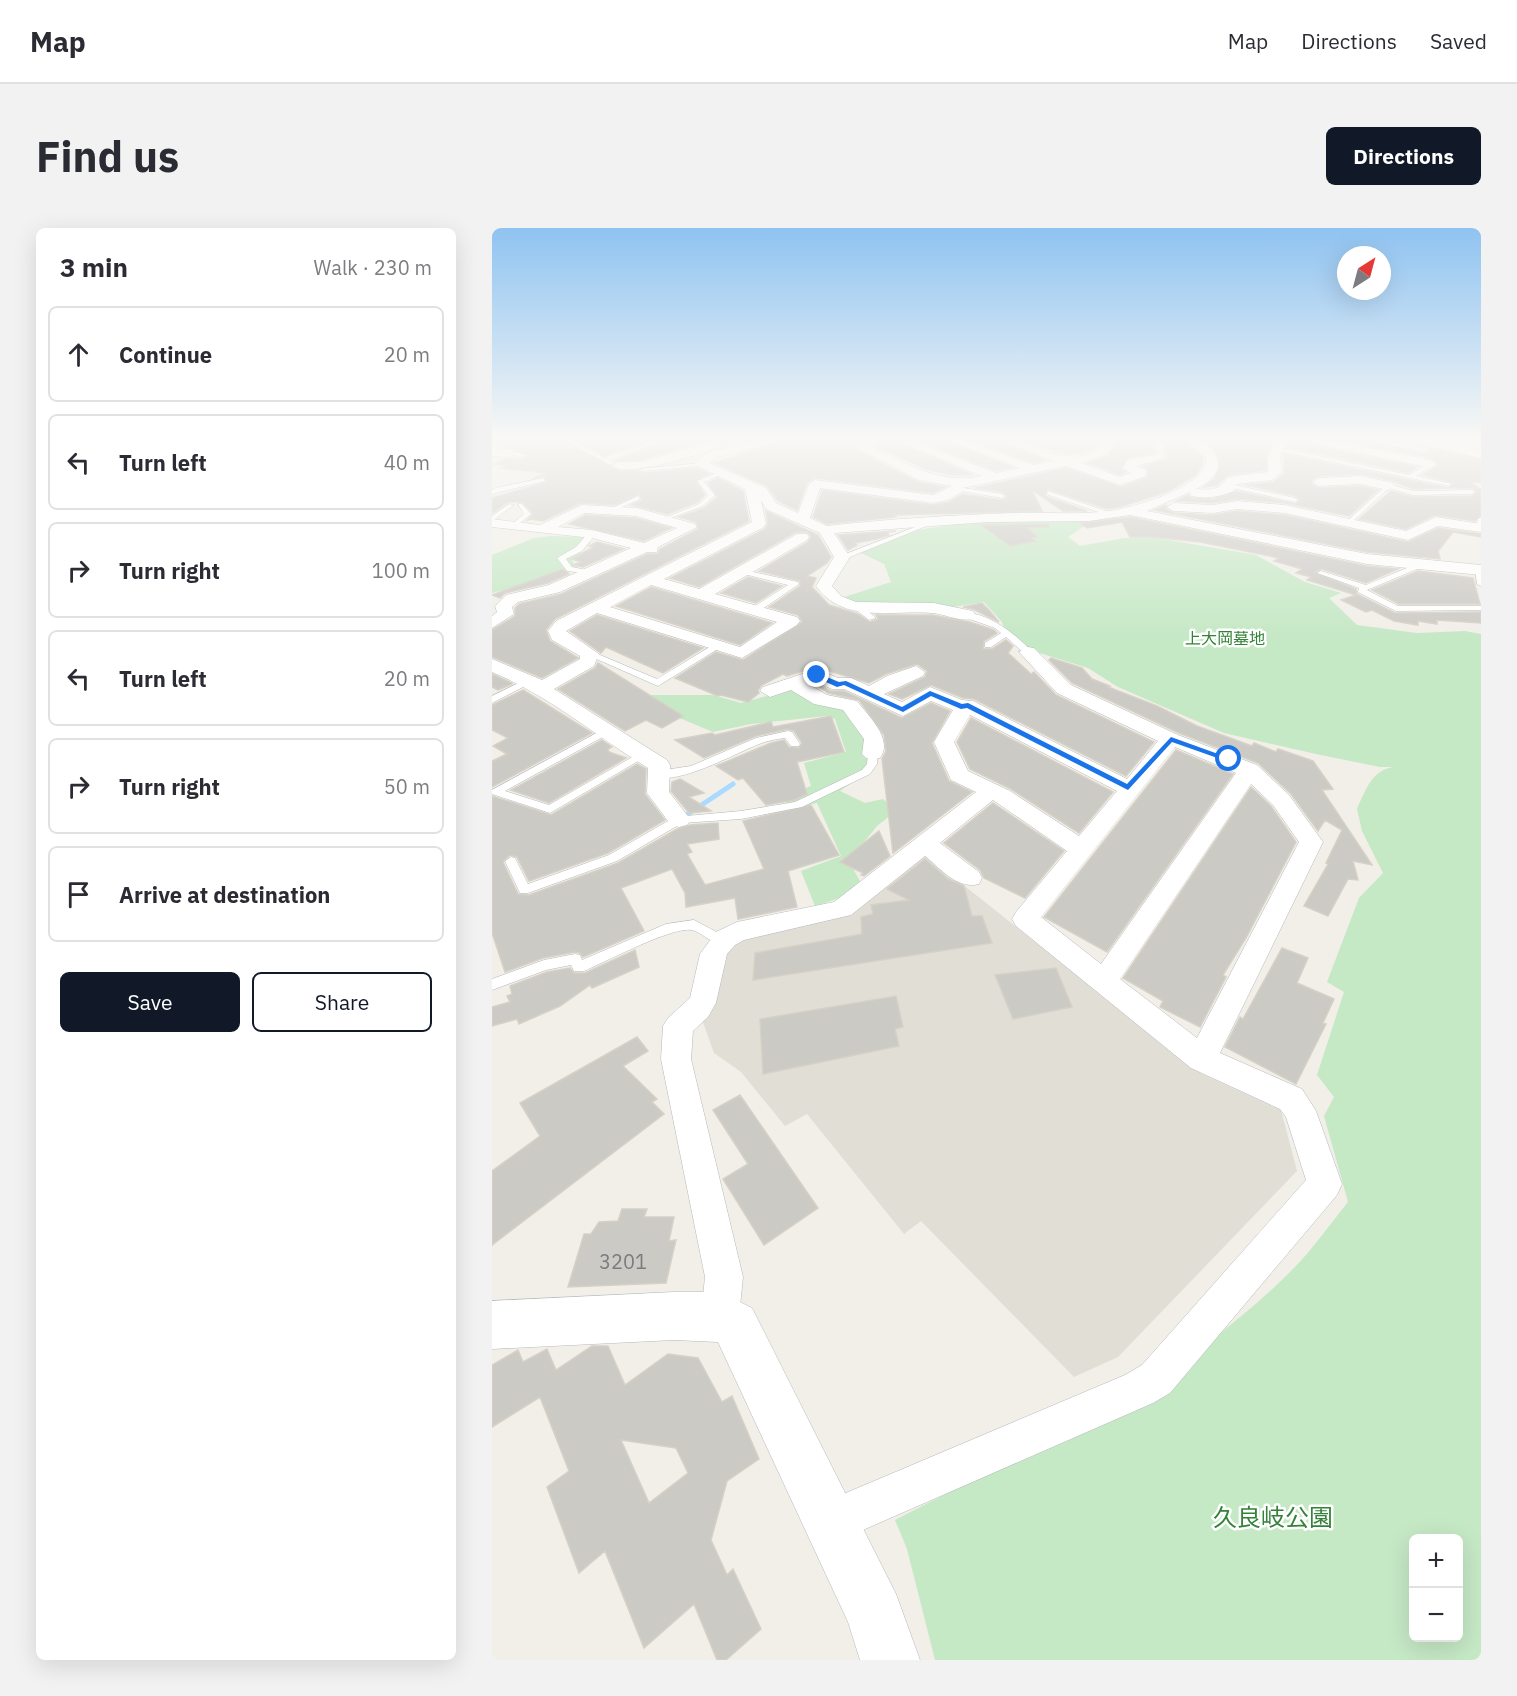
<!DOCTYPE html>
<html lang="en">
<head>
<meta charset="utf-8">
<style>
  :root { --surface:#fff; --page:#f2f2f3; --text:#2b2b33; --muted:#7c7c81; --line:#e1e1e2; --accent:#111827 }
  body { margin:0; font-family:"IBM Plex Sans","Noto Sans JP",sans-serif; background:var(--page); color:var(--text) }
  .controls { position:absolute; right:18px; bottom:18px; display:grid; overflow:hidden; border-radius:9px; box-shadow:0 6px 24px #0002 }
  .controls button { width:54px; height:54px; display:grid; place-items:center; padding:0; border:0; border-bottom:2px solid var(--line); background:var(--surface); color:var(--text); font:30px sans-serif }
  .compass { position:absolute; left:845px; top:18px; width:54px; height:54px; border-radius:50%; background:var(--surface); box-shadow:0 6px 24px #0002; rotate:36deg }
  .stop { position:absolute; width:18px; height:18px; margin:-14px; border:4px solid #1a73e8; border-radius:50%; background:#fff }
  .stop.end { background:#1a73e8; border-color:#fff; box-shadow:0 2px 6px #0008 }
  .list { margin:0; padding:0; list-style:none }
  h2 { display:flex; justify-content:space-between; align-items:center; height:78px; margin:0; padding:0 24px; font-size:26px }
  h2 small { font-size:20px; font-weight:400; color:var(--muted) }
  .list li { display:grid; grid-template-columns:39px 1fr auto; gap:18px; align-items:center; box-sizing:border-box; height:96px; margin:0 12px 12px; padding:0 12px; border:2px solid var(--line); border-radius:9px }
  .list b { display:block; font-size:22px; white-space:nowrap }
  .list em { font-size:20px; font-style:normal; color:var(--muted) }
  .actions { display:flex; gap:12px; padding:18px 24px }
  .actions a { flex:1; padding:14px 0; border:2px solid var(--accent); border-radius:9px; text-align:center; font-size:21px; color:var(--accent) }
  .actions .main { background:var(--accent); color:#fff }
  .icon { flex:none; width:33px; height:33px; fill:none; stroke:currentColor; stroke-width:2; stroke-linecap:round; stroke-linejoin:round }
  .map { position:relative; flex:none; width:989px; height:1432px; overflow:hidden; border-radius:9px }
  header { display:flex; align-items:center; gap:36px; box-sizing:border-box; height:84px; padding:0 30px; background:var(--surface); border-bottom:2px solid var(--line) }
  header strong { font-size:28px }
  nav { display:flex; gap:33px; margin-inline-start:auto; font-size:21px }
  .intro { display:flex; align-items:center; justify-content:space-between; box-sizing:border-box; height:144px; padding:0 36px }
  h1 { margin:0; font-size:42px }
  .button { padding:15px 27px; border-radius:9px; background:var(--accent); color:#fff; font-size:21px; font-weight:700 }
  main { display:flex; gap:36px; padding:0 36px }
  aside { flex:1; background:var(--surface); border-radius:9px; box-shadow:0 6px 24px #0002 }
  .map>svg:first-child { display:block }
  .education { fill:#e1ded6 }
  .green { fill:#c5e8c5; fill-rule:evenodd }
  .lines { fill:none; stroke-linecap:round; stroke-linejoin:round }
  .stream { stroke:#aadaff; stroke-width:5 }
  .building { fill:#cccac5; stroke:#d6d1c6; stroke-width:1.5; fill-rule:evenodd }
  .service-casing { stroke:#b5b8bc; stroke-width:1 }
  .minor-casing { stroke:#b5b8bc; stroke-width:1 }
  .tertiary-casing { stroke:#b5b8bc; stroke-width:1 }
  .service { fill:#fff; fill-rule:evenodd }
  .minor { fill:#fff; fill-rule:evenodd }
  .tertiary { fill:#fff; fill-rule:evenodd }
  .route { fill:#1a73e8 }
  .labels { text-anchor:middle; stroke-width:5; stroke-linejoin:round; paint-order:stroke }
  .far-park-label { font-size:16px; fill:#348238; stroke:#fff }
  .near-number-label { font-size:20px; fill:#7a7d7f }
  .near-park-label { font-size:24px; fill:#348238; stroke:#fff }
</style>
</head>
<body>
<header>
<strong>Map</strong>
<nav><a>Map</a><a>Directions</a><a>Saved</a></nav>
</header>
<div class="intro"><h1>Find us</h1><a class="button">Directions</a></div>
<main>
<aside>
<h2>3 min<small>Walk · 230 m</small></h2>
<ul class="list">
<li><svg class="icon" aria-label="ahead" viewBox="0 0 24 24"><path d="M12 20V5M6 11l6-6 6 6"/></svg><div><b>Continue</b></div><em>20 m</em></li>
<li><svg class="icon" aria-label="left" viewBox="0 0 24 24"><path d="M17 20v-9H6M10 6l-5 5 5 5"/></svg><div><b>Turn left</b></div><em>40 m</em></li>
<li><svg class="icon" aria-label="right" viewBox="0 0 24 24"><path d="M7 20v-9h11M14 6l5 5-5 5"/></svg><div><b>Turn right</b></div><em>100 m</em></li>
<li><svg class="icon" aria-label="left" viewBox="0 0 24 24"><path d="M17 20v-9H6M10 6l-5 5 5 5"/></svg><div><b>Turn left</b></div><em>20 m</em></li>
<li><svg class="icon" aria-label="right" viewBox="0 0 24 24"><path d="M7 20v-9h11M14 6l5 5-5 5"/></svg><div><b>Turn right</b></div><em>50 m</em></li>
<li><svg class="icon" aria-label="arrive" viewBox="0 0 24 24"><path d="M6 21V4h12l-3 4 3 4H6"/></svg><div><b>Arrive at destination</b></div></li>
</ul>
<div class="actions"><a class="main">Save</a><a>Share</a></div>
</aside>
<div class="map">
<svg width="989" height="1432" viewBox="0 0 989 1432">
  <rect width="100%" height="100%" fill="#f1efe8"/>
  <path class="education" d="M425,628l11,1 274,217 79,36 16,61 -179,186 -44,20 -153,-156 -17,13 -97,-120 -22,12 -44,-54 -27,-19 -14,-39 24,-68 9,-8 117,-26z"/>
  <path class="green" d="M498,291l91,1 9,2 -22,15 12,9 44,-8h33l99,17 49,27 36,11 -12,5 28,27 60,8 48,-2 16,3v1026h-546l-28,-111 -12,-29c140,-72 285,-137 398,-251 20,-20 37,-45 55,-67l-24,-86 10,-19 -17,-22 27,-83 -17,-10 32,-84 24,-25 -21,-42 -5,-22c9,-20 15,-39 37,-42h-14l-64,-13 -92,-21 -106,-46 -30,-19 -58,-18 -26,-21 -2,-7 -18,-20 -31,5 -103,-3 -12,-5 53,-17 -7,-18 -25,-12 58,-22zM922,1310h44v100h-44z
    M60,308l33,1 6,5 -19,19 7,8 -87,24v-38l42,-17z
    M297,462l49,14 29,33 3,33 -30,21 25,12 18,-4 13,12 -19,15 -28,35 13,24 -16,11 -31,10 -14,-35 40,-15 -24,-53 -31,8v-15l25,-10 -7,-23 42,-11 -11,-33 -8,-3 -76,8 -38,8 -31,-13 -46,-6 11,-18h66l28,8z"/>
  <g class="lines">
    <path class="stream" d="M193,588l48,-32"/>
  </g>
  <path class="building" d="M17,212h53l58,31 18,-1 5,3 55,-5 11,6 -14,6 10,15 -7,7 -30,12 -37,-9 11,-5 -3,-6 -25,11 -33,-2 -38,18 -13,-2 -4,2 7,-7 -11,-12h-14l-16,11v-15l55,-16 -3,-6 -11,2 14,-5 -45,-5 4,-2 -12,-2 11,-5h19l5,-4 -28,-11z
    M84,212h75l-47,16z
    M177,212h38l-66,20 -27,1z
    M294,212h75l-6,7 3,4 60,31 27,5 -12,6 -118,-15 -8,5 -10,27 -19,-9 -11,-15 -53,-23z
    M386,212h15l80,35h-21l-27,-6 -51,-24z
    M425,212h28l67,27 -16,4z
    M478,212h27l48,20 -12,3z
    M524,212h86l-9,9 -24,5z
    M627,212h34l2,13 -28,5 -6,11 5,3 -6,3 -32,-12 20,-7z
    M671,212h21l19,17 -1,9 -6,9 -27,16 -49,16 -13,2 -60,-20 -2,7 42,15h-24l-31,-21 10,21 -148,4 2,2 -69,7 -14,-7 9,-27 111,15 16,-3 14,-8 39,6 5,-3 -4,-5 -28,-4 91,-20 55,19 27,-10v-8l-5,-3 25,-7z
    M712,212h69l-7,16v14l-38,5 -11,10 -13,2 10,-8 6,-14 -4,-13z
    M797,212h14l8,5 106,22 -8,6 -122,-26z
    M847,212h27l59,14 5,-4 -1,-2 52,12v22h-11l11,8v25l-6,6 -40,-6 -29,14 -47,-10 32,-28 22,6 59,-1 5,-5 -5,-3h-23l5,-5 -32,-8 17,-10 -8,-7z
    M792,226l164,34 -35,1 -20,-8 -33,-7 -41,2 -7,4v4l7,4 41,-2 18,4 -29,26 -64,-13 -48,-4 -24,4 -37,-2 12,-6 3,3 22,1 23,-8 60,13 4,-5 -5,-3 -49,-11 28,-3 10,-9z
    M226,250l25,13 6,30 -194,98 -9,11 4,11 28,17 -36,20 -50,-21v-27l23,-14v-8l4,-4 42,-10 86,-40h11l2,-5 38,-20 -2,-7 -17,-5 25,-9 13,-11 -9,-14z
    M674,277v4l8,4 39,2 24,-4 48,4 123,27 30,-14 43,6v3l-28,-5 -15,19 2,8 -73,-7 -213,-42z
    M274,283l52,24 13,22 -4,6 -20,13 9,2 -4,9 17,18 29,9 12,8 8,-3 -2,-4h56l38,7 24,8 3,3 -13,8 -1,8h9l14,-9 7,6 -5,7 23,21 3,-2 22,23 98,47 -28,34 -152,-77 -11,-1 -32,-13 -29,14 -13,-5 36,-17 2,-6 -10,-7 -31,10 -17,9 -53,-16 -29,9 -4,-2 -21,11 -4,5 1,3 -11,9 -27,-7 -3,1 -43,-18 41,-26 27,8 59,-38 -4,-7 -29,-8 31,-21v-5l-41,-10 49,-29 3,-6 -4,-4h-11l-97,55 -29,-9 95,-49 3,-5z
    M93,287l51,3 35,10 -27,13 -75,-17z
    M638,289l237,49 31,3 -32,14 -44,-14 -7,3 41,17 1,5 38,19 86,-1v11l-44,-3v4l-19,-3v4l-24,-4 -22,-11 -6,2 -25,-12 15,-5 -49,-15 4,-3 -15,-4 6,-4 -28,-8 5,-3 -79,-16 -49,-5h-21l-8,-15 -35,6 -7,-5z
    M556,296l1,3 -22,1 11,9 -6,1 4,3 -26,5 -29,-21z
    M404,303l-9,1 2,3 -12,4 -22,4 2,2 -9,5 -10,-15z
    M105,314l27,7 -41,18 -10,-2 8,-3 -9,-3 21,-12 -4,-1z
    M71,341l6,5 -21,9 -43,10 -5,5 -8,-3z
    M926,343l55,7 7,26h-81l-27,-14z
    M256,349l34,9 -26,17 -35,-10z
    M159,359l121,36 -32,22 -124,-39z
    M490,375l7,7 10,12 -26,-13 -10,-2z
    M105,387l106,33 -40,25 -57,-26 -5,6 -31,-22z
    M559,430l31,10 10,11 18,7 -2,1 49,19 40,20 55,20 2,-3 22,9 2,-3 35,12 20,28 -11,1 50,75 -19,-4 5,19 -10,-1 -20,37 -24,-10 24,-42 -2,-1 16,-33 -17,-10 -7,11 -27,-37 -33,-31 -79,-30 -107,-50 -23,-23z
    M106,435l85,53 -21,12 -16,-8 -21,11 -67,-42 37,-21z
    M0,446l20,9v1l-14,6 -6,-3z
    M324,456l15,7h13l58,27 29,-15 19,8 -18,32 17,38 23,11 -79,61 -11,-94 4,-8 -2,-16 -25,-35 -31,-7z
    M31,462l69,43 -100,54v-26l15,-7 -14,-8 15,-8 -16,-8v-25z
    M339,488l13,36 -47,10 10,32 -13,6 -28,5 -23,-27 -5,2 -22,-14 55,-23 13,-3 5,7 10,1 3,-5 -8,-12 -6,-2 -32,7 -52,22 -29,-18 37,-7 3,2 56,-13 2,5z
    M479,490l142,74 -34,41 -68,-44 -41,-20 -13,-27z
    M110,512l10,7 -4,2 1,3 17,6 -77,45 -38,-13z
    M684,522l57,24 -126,178 -63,-35z
    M145,536l9,5 -1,25 20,26 -57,33 -79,28 -12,-24 -7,-2 -7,7 15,32 11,1 89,-32 59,-34 13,-4 28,-2 1,16 -32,5 5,8 -5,2 18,31 59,-16 -21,-48 68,-16 28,50 -51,16 9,36 -59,12 -3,-21 -49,9 -1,-14 -13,-24 -51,19 23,43 -61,26 -3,-4 -5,-1 -32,6 -38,14 -13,-39v-137l59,19z
    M188,551l24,14 -15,4 22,14 -22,2 -18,-22 1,-9z
    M759,559l20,19 25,36 -50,96 -23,37 3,2 -26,50 -40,-20 3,-6 -40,-23z
    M501,575l71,48 -39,47 -41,-20 -4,-8 -36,-27z
    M387,603l11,25 -26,20 -3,-1 2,-2 -23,-11z
    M433,631l23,20 16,7 8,30h10l10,27 -239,37 2,-27 107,-19 -1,-17 12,-3 -2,-9 38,-5 -22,-11z
    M790,720l26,10 -11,25 37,16 -11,24 3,1 -30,60 -71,-37 15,-30 3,2z
    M143,722l4,17 -47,21 -2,-3 -30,21 -41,18 -2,-5 -25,7v-19l18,-5 -3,-6 5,-2 -2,-8 37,-14 23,-4 4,5h11z
    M564,740l16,39 -59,12 -18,-44z
    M404,768l7,31 -8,2 4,17 -136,28 -3,-55z
    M145,809l11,14 -25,15 34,33 -5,3 12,12 -172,131v-74l48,-35 -20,-33z
    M248,867l78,113 -54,37 -41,-66 25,-15 -35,-54z
    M130,981h25l-3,8h30l-5,24 7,-1 -10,43 -98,4 16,-53h7l8,-12 19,-1z
    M100,1118h16l17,39 43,-31 30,4 24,44 10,-6 27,63 -32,22 -16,59 16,35 6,-6 28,60 -35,31h-9l-23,-56 -50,44 -39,-97 -26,22 -32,-86 22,-16 -29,-74 -48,30v-62l26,-15 5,12 24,-13 9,21zM129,1212l55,8 12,25 -39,30z"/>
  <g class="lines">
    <g class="service-casing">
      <path id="service" d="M5,212h10l-15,5v-4z
        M72,212h7l33,18 54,-18h9l-58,20 4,3 -3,2z
        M663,212h6l3,9 -2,10 -5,-1 1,-9z
        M876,212h12l48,10 -3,2z
        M784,219l133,28 22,-13 2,3 -17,11 36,8 -3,2 -175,-36z
        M18,223l17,4 -3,2 -16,-3z
        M210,235l-2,3 -57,5 -3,-2z
        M225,245l5,1 -18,8 11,13 -12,11 -38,14v-2l34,-14 9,-9 -11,-14z
        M51,250l2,3 -53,13v-4l4,-2z
        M738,256l65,14 3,2 -3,2 -67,-15z
        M896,256l25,7 59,-1 3,2 -3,2 -59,1 -24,-7 -39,36h-4v-2z
        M465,259l45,7 3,2 -3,2 -47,-8z
        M556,263l66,23 1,1 -5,1 -64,-22z
        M146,268l2,3 -27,12 -5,-1z
        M17,276l5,1 -22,16v-5z
        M26,276h4l9,10 -17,14h-4v-2l14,-12z
        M989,289v11h-5l2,-9z
        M436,294l6,1 -89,36 -7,-2z
        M97,304l7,2 -14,17 -16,8 6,8 24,5 -4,2 -25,-3 -10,-13 19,-11z
        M927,335l4,2 -1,2 -55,23 31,16h83v4l-85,1 -38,-19 1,-4 -42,-15 4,-2 45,14z
        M983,339l6,1v18l-4,-2z
        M248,341l58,13 1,2 -41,28h-6v-4l36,-23 -48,-12z
        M363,377h6l15,13 -7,2 -14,-11z
        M472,385c24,-1 53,22 68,39l-7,2 -19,-17 -15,10h-6v-4l16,-10 -6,-5 -31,-11z
        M226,414l3,1v4l-63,39 -73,-32 8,-2 64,27z
        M35,451l8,2 -43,22v-7z
        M112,501l4,1v4l-103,57 44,14 92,-53 4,-1 5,3 -100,59 -58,-19v-4z
        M296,503l4,1 8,12 -1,2h-8l-6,-8c-7,1 -15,2 -23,5 -21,7 -90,47 -109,31l5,-3 33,-5 65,-28z
        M381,523l5,3 -1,10 -7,10 -68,33 -61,12 -59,4 -65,38 -89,32h-8l-15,-32 6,-4 4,1 13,26 81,-29 66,-38 66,-6 54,-9 67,-32 5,-6 1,-10z
        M202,692l32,17 2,3 -2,3c-13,4 -22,-10 -34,-13 -19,-4 -87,32 -108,41h-10l-3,-6 -25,5 -54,20v-11l52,-19 31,-6 5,1 2,5 84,-36z"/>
    </g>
    <g class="minor-casing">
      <path id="minor" d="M223,212l11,2c-14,11 -101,36 -114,24l6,-4h23z
        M270,212h22l-66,17 -9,6 57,25 10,15 22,10 11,-29 6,-4 118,15 19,-9 -33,-6 -60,-31 -2,-2 7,-7h12l-6,6c37,18 70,39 112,30l-87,-36h16l85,33 24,-5 -73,-28h17l69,25 20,-4 -54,-21c36,0 78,37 106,0h12l-10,14 -26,9 39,14 11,-4 -8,-5 4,-8 33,-6 6,4 -30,8 10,4v6l-26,9 -54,-19 -104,22v4l-14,8 -15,3 -113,-15 -10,30 17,8c62,-7 125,-11 187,-13 32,-1 64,2 96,-2 22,-3 105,-26 95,-55l-19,-16h14c26,17 24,35 -4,49 15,1 24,2 32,-12l40,-5v-15l7,-17h12l-7,17 2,14 -10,9 -35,4 -3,7c-15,6 -27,8 -43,5l-1,-4 -43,19 220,43 114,11v10l-114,-11 -237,-49 -41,6 -100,1 -155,11 16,24 -18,29 9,10 15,6 78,1 39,8 2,4 -2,4c-13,3 -28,-5 -41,-6 -41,-3 -89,11 -116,-27l18,-29 -14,-24 -54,-24 -5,-9 5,24 -2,3 -100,52 35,10 98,-55h10l2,3 -2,3 -92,54 82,23 3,4 -3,4 -55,33 -145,-45 -31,18 33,23 -5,12 -40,23 113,71 3,5 -1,27 22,28 -4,5 -8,2 -8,-2 -24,-32 1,-25c-52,-32 -100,-73 -156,-96v-13l50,21 38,-21v-3l-28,-16 -4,-9 8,-10 196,-99 -7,-33 -51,-25 16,-13zM159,357l126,37 -37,25 -130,-40z
        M813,212h23l103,20 6,4 -6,4 -120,-25z
        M913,212h23l53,10v8z
        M0,220l18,1 6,4 -6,4 -18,-1z
        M868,248l33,7 1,3 -6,4 -28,-6 -41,2 -6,-4 6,-4z
        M745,273l48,4 121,26 30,-14 45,7v8l-43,-6 -30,14 -123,-27 -48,-4 -24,4 -39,-2 -7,-4 7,-4 39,2z
        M90,277l55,3 58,16 2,3 -39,20 -1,5h-10l-87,40 -42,10 -6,5 2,7 -22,14v-12l5,-4 -2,-6 11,-11 43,-10 82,-37 -39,-10 -100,-11v-8l48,6zM92,285l52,3 41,12 -33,15 -52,-13 -34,-3z
        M536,419l6,1 37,37 107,50 79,30 32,30 34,47 -103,211 82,36 14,22 26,73 -5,11 -167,198 -17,10 -322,141 -16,-6 -6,-16 6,-16 310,-131 17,-10 164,-185 -20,-63 -6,-8 -89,-41 -175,-142 -4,-7 4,-7 51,-61 -74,-51 -53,43 39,29 3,6 -3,6c-21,6 -39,-16 -54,-28l-74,59 -107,25 -9,5 -8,9 -11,49 -8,14 -15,14 -2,28 52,218 -4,39 -5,14 -14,5 -14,-5 -5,-14 4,-39 -44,-218 2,-33 5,-8 22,-20 10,-44 16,-22 21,-10 97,-20 142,-110 -25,-12 -17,-38 19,-32 -22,-9 -28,15 -59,-27h-12l-16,-7 -8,2 19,11 30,6c11,15 37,38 23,57h-14l-4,-4 2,-15 -21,-29 -29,-6 -23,-14 -21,7 -10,-6 3,-4 54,-18 21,9h13l18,8 18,-10 29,-10 9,6 -2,4 -39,18 18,8 28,-15 32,13 11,1 154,78 31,-38 -101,-48 -38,-41zM478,487l147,76 -38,45 -69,-45 -42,-20 -14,-29zM683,519l61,26 -135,191 -60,-47zM759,556l22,21 26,37 -102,196 -77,-59z"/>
    </g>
    <g class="tertiary-casing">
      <path id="tertiary" d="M182,1064h46l32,16 144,286 24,66h-60l-12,-38 -130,-280 -44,-2 -182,9v-48z"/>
    </g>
    <use href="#service" class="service"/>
    <use href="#minor" class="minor"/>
    <use href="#tertiary" class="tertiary"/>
  </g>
  <linearGradient id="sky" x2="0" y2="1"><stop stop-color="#8fc3f1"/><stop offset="0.51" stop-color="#f9f8f5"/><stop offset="1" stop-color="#f9f8f5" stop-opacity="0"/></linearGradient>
  <rect width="989" height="412" fill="url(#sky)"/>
  <path class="route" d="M325,445l22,9 7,-1 56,26 28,-16 32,13 6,-1 159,81 44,-47 61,22 -6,2 -54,-19 -44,48 -161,-82 -6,1 -30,-13 -28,16 -59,-27 -7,2 -22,-10z"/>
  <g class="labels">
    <g class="far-park-label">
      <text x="733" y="416">上大岡墓地</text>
    </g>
    <g class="near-number-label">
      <text x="131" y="1041">3201</text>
    </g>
    <g class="near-park-label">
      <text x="781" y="1298">久良岐公園</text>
    </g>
  </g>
</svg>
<div class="controls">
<button>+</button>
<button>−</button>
</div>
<svg class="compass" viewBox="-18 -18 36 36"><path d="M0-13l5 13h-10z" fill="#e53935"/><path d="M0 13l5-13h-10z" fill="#7c7c81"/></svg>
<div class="stop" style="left:737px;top:531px"></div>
<div class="stop end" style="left:325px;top:447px"></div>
</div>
</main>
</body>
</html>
